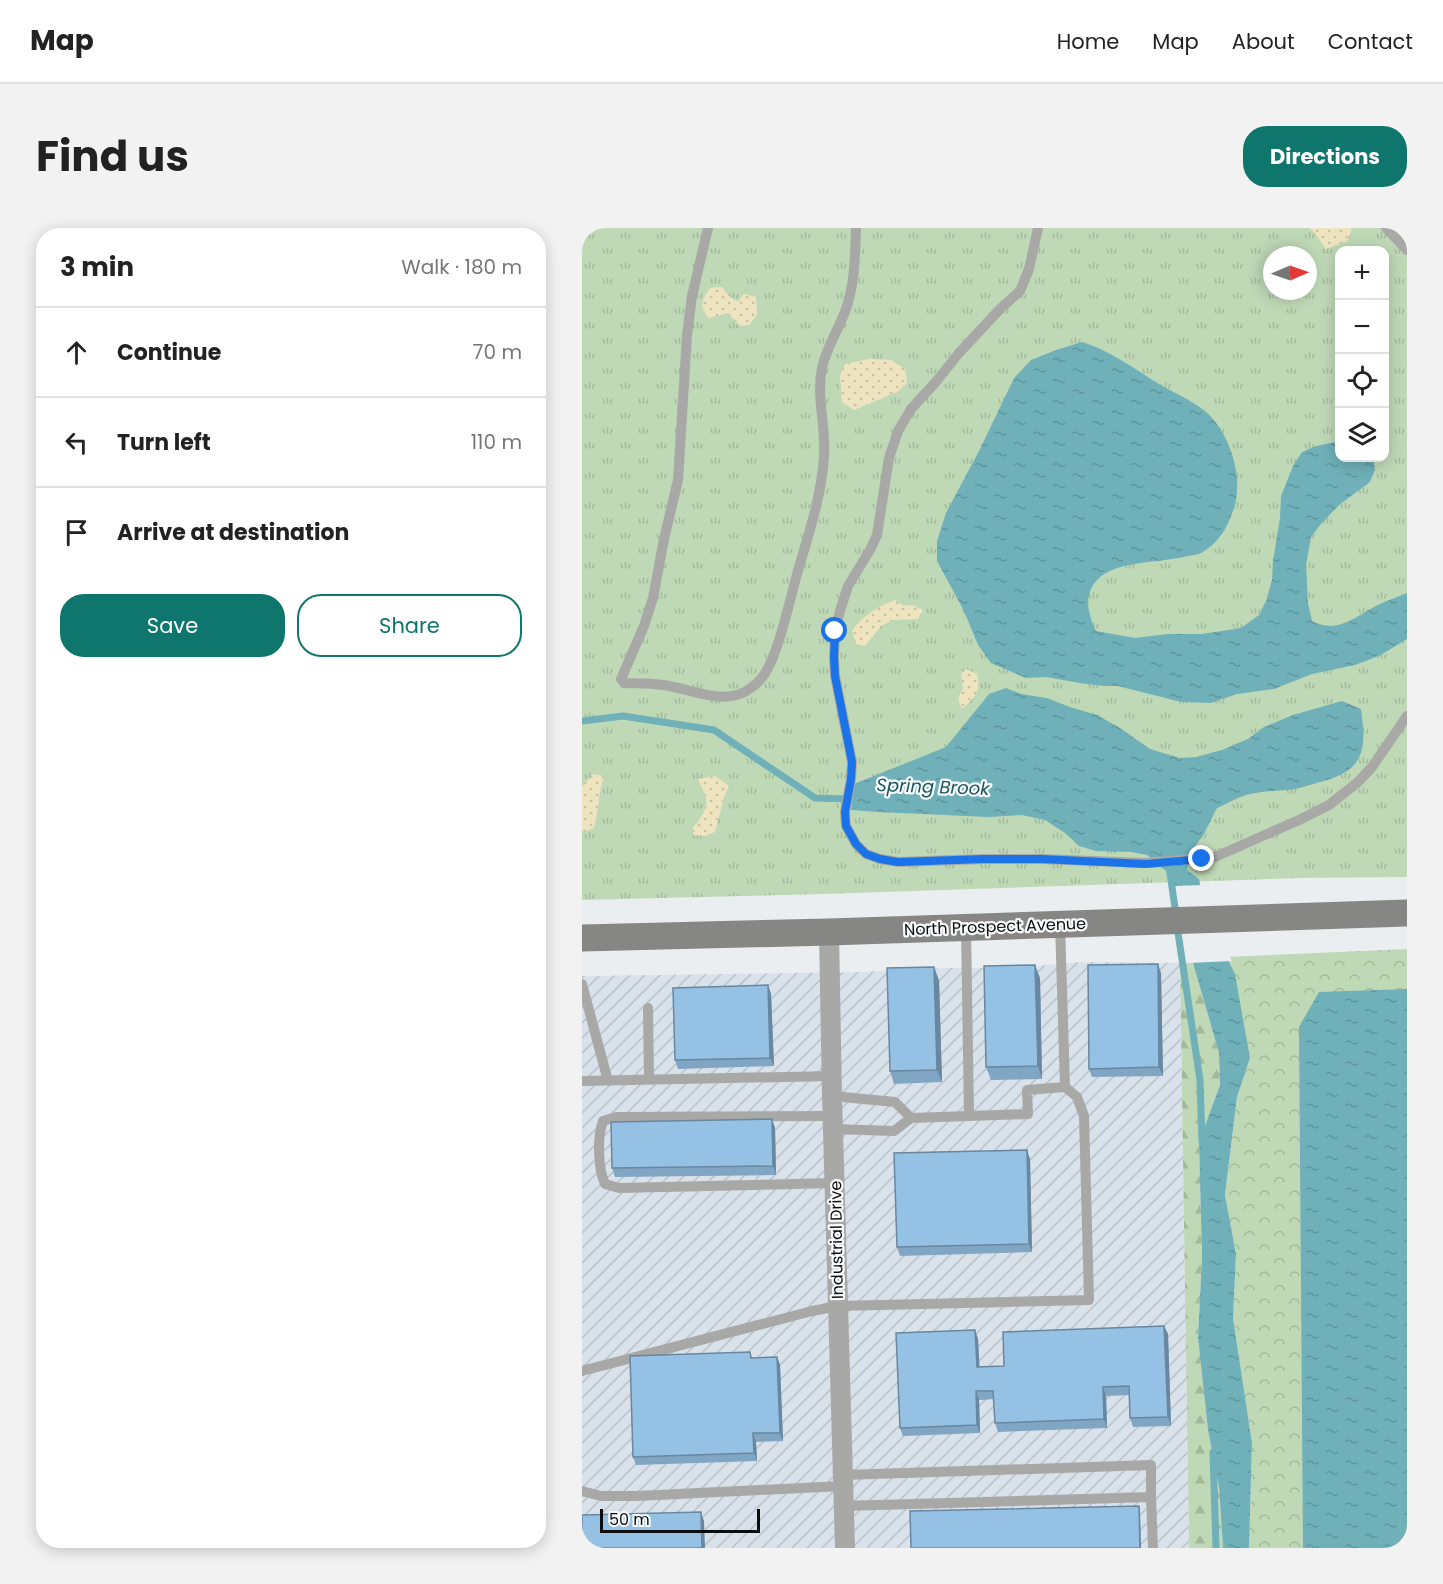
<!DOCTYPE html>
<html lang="en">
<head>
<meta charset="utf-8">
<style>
  :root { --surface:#fff; --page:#f2f2f2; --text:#222; --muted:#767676; --line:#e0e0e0; --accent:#0f766e }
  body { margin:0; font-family:Poppins,sans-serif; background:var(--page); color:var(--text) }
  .controls { position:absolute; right:18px; top:18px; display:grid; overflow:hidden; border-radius:12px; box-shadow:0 3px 15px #0003 }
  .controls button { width:54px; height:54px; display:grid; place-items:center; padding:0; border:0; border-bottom:2px solid var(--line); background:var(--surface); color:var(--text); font:30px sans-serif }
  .compass { position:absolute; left:681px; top:18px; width:54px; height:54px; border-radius:50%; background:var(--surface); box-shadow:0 3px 15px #0003; rotate:88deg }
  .scale { position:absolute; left:18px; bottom:15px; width:160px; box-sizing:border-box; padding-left:6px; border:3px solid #0c0d0e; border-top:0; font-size:16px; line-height:21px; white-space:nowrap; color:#0c0d0e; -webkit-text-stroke:4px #f8fbfd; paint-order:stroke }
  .stop { position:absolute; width:18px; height:18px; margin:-14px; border:4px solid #1a73e8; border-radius:50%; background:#fff }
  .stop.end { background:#1a73e8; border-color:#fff; box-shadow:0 2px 6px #0008 }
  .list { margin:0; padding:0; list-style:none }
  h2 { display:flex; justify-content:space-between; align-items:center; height:78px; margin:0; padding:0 24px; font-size:26px }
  h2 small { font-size:20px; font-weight:400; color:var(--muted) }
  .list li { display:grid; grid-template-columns:39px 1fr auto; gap:18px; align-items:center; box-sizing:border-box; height:90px; padding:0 24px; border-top:2px solid var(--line) }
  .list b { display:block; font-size:22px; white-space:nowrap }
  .list em { font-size:20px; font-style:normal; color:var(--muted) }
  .actions { display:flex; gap:12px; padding:18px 24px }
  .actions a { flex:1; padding:14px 0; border:2px solid var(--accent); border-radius:24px; text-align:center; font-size:21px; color:var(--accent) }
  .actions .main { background:var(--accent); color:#fff }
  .icon { flex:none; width:33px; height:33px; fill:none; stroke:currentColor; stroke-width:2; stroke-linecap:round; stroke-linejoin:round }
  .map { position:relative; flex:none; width:825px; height:1320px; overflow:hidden; border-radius:24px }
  header { display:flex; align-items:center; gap:36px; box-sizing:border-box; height:84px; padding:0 30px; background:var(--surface); border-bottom:2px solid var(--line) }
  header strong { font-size:28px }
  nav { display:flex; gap:33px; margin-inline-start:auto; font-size:21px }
  .intro { display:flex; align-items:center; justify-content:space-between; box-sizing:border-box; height:144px; padding:0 36px }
  h1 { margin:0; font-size:42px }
  .button { padding:15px 27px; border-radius:24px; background:var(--accent); color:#fff; font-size:21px; font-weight:700 }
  main { display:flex; gap:36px; padding:0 36px }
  aside { flex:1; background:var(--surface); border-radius:24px; box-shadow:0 3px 15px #0003 }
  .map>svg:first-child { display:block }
  .industrial { fill:url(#industrial-furrows) }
  .grass { fill:url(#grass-tufts); fill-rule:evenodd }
  .forest { fill:url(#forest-firs) }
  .sand { fill:url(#sand-dots) }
  .park { fill:url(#park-crowns) }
  .water { fill:url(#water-ripples) }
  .pier { fill:#ebeef0 }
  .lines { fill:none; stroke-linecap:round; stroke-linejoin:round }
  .stream { stroke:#6fb0b9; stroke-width:7 }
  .service { stroke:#a8a8a6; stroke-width:10 }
  .minor { stroke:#a8a8a6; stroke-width:20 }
  .secondary { stroke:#868684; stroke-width:27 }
  .wall { fill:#80a6c4 }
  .shaded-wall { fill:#6887a0 }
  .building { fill:#95c1e4; stroke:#6887a0; stroke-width:1.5 }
  .route { stroke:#1a73e8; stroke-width:8 }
  .labels { text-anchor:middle; stroke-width:4.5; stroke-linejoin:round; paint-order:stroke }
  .street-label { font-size:16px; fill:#0c0d0e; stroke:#f8fbfd }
  .water-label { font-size:18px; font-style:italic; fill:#1b545a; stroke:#f8fbfd }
</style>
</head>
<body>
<header>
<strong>Map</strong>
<nav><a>Home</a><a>Map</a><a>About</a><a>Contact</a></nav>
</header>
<div class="intro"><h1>Find us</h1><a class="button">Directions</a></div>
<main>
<aside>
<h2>3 min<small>Walk · 180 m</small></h2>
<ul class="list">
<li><svg class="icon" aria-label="ahead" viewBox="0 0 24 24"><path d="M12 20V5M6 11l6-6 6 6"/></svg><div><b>Continue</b></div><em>70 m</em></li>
<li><svg class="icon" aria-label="left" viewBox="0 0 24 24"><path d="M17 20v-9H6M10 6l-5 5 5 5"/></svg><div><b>Turn left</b></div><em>110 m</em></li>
<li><svg class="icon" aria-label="arrive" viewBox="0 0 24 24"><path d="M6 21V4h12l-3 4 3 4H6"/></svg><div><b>Arrive at destination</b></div></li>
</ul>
<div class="actions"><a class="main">Save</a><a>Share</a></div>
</aside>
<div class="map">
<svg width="825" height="1320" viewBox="0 0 825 1320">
  <defs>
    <pattern id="industrial-furrows" width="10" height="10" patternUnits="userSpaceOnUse" patternTransform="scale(1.5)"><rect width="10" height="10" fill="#d9e2ea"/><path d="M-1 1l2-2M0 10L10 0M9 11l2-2" fill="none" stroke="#b9c1c8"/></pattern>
    <pattern id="grass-tufts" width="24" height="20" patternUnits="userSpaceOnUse" patternTransform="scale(1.5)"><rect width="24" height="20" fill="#bfd9b7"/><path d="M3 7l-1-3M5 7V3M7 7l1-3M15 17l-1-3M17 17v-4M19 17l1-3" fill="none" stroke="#a3b99c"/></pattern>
    <pattern id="forest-firs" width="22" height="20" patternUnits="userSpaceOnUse" patternTransform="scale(1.5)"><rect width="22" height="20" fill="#bfd9b7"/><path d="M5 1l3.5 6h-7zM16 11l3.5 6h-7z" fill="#a3b99c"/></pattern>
    <pattern id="sand-dots" width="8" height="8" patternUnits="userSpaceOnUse" patternTransform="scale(1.5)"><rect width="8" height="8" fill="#eee4bf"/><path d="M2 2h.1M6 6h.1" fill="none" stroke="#cbc2a3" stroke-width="1.8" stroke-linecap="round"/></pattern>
    <pattern id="park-crowns" width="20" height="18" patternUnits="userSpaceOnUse" patternTransform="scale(1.5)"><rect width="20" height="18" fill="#bfd9b7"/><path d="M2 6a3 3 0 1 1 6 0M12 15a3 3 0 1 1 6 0" fill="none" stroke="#a3b99c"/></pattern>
    <pattern id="water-ripples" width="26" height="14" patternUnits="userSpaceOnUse" patternTransform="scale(1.5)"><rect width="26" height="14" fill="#6fb0b9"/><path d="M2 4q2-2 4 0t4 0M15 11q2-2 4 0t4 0" fill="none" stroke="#5f969e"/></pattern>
  </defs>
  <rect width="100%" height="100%" fill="#ebeef0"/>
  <path class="industrial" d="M499,734l99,1 9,585h-607v-572l279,-4 88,-4h65z"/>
  <path class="grass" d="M0,0h825v649l-108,1 -475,16 -242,6zM758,22h44v208h-44zM690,27h36v36h-36z"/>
  <path class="forest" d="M598,735h13l26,90 1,32 -21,57 3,114 -4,82 10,92 11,57 4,61h-34z"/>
  <path class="sand" d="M727,0h43l-4,13 -22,8 -11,-16z
    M140,59l7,9 9,6 6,-8 12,3 1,18 -8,10 -9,1 -12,-13 -19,5c-11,-12 -7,-17 1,-30z
    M287,131l22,1 14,9 2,14 -10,9 -43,18 -12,-8 -2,-26 5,-12z
    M313,372l9,6 9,-1 10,5 -5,9 -25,1 -12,6 -16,20 -9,-2 -4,-13c12,-17 24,-23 43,-31z
    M384,441l11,5c4,18 -2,23 -15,35l-4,-10 5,-11 -2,-14z
    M11,546l11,2c-6,18 -5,34 -10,52l-10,4 -2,-3v-42z
    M133,548l14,10 -5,11 -9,35 -10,4 -12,-1v-7c17,-22 17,-25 5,-49z"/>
  <path class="park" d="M825,721v599h-158l3,-105 -19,-125 3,-64 -11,-59 12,-98 13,-39 -23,-101z"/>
  <path class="water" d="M500,114c26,8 49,24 72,39 17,11 35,17 51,30 25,21 40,68 28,100 -6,17 -15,33 -32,42 -4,2 -9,2 -13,3 -26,7 -73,4 -91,24 -14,16 -9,34 -1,51l39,7 33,-4h34l39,-6 18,-13 7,-14 6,-21 1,-19 7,-43 1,-22 12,-30 9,-14 14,-6 20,-4 3,1 1,15h30l4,4 1,8 -5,12 -31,23 -18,19 -10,13 -5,28 2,38 4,18c27,14 45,-6 68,-17 8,-4 18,-7 27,-11v46l-28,17 -24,9 -43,9 -38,15 -37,5 -26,9 -30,-1 -63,-16h-14l-24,-3 -34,-6 -20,1 -35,-15 -13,-18 -14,-34 -27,-50v-20l9,-28 34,-64 34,-71 17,-18 25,-10z
    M424,460l15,6 26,4 23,9 27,8 23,13 30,21 30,9 16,-1 26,-7 26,-11 16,-12 29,-12 49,-14 19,8c6,42 3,62 -41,73 -11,3 -21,7 -32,8 -14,1 -28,1 -42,5 -10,3 -20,9 -29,13l-13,26 -15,21 -2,15 12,9 8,39 28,56 15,84 -13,39 -12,98 11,59 -3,64 19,125 -3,105h-26l-4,-61 -11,-57 -10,-92 4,-82 -3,-114 21,-57 -1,-32 -26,-90 -21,-87 -25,-21 -16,-3 -35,-1 -17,-5 -14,-13 -20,-13 -23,-5 -33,2 -111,-5 -27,-2 3,-26 92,-37 43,-53z
    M825,761v559h-104l-4,-521 20,-35z"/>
  <path class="pier" d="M621,657l7,32 22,44 -42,2 -19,-77z"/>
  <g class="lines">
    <path class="stream" d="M0,493l41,-5 91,14 101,68 34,1
      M587,638l7,49
      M595,698l23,154 2,61
      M631,1224l3,96"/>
    <path class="service" d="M126,0l-16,68 -5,39 -9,145 -14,59 -11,59 -9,28 -23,53 3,4c15,0 30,0 45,3 28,5 59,21 83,1 9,-6 15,-16 19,-25 12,-28 18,-59 26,-88 11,-38 25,-79 27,-119 2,-29 -8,-59 -2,-87 4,-20 17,-39 24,-59 9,-26 9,-54 10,-81
      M456,0l-9,41 -9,22 -20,18 -41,44 -24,30 -24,26 -13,22 -9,27 -12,77 -7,15 -22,36 -8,25 -5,20 -1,27 1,18 17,86 -1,17 -6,33 1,14 10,18 10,10 14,5 18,3 86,-3h57l105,4 69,-6 84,-37 30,-15 29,-23 14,-15 35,-51
      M804,0l21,22
      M0,756l26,97
      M66,780l1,72
      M0,853l250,-5
      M250,868l63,6 16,16
      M251,888l-217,1 -13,4c-6,16 -5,48 2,63l14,4 216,-5
      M387,888l59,-2 -1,-24 38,-3
      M251,901l61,2 17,-13 58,-2 -3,-189
      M0,1143l230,-60 26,-5 251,-6 -5,-184 -7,-19 -12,-10 -5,-163
      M261,1247l308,-10v32
      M0,1263l19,5h36l206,-10
      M261,1278l308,-9 2,51"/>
    <path class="minor" d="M247,704l3,164 13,452"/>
    <path class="secondary" d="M0,710l247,-6 578,-19"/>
  </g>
  <path class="wall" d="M579,745l2,103 -71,1 -3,-8z
    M458,750l2,101 -51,1 -5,-13z
    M357,752l3,102 -48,2 -4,-13z
    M186,757l3,9 3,72 -96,3 -3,-9z
    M190,891l3,9 1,47 -161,2 -3,-9z
    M448,931l2,93 -132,4 -3,-9z
    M582,1098l4,8 3,92 -38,1 -3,-9 -1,-23 -23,1 1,32 -109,4 -3,-9 -1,-24 -15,1 1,33 -77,3 -3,-8 75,-98 3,9 1,28 25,-1z
    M168,1124l2,6 25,-1 3,8 3,76 -27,1 1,19 -121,4 -3,-8z"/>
  <path class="shaded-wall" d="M576,736l3,9 2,103 -4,-9z
    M453,737l5,13 2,101 -4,-13z
    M352,739l5,13 3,102 -5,-12z
    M186,757l3,9 3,72 -4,-8z
    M190,891l3,9 1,47 -3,-9z
    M445,922l3,9 2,93 -3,-8z
    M582,1098l4,8 3,92 -3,-9z
    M393,1102l3,9 2,36 -3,-8z
    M195,1129l3,8 3,76 -3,-8z
    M521,1159l3,9 1,32 -3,-9z
    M394,1163l3,9 1,33 -3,-8z
    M171,1205l3,9 1,19 -3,-8z
    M557,1278l1,4 1,38h-1z
    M119,1284l3,9 1,27h-3z"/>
  <path class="building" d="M576,736l1,103 -70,2 -1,-104z
    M453,737l3,101 -52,1 -2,-101z
    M352,739l3,103 -47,1 -3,-103z
    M186,757l2,73 -95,2 -2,-72z
    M190,891l1,47 -161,2 -1,-46z
    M445,922l2,94 -132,3 -3,-94z
    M582,1098l4,91 -38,1 -1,-32 -26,1 1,32 -109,4 -2,-32h-17l1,34 -77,3 -4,-95 79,-3 2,37 27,-1 -1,-34z
    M168,1124l1,6 26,-1 3,76h-27l1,20 -121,4 -3,-101z
    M557,1278l1,42h-229l-1,-37z
    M119,1284l1,36h-120v-33z"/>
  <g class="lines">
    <path class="route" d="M253,403l-1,27 1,18 17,86 -1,17 -6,33 1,14 10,18 10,10 14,5 18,3 86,-3h57l105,5 56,-5"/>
  </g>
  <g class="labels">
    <g class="street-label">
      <text transform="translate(413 698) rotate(-2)" y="6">North Prospect Avenue</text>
      <text transform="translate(254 1012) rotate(-91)" y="6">Industrial Drive</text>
    </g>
    <g class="water-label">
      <text transform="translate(351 559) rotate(2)" y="6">Spring Brook</text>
    </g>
  </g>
</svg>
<div class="controls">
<button>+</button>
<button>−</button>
<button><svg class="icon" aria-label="locate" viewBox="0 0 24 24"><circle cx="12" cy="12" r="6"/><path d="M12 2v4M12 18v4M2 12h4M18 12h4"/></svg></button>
<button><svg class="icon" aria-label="layers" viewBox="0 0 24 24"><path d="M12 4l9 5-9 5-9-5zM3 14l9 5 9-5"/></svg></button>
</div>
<svg class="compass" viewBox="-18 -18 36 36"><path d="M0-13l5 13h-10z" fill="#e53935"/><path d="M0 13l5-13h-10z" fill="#767676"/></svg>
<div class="scale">50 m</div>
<div class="stop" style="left:253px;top:403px"></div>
<div class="stop end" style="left:620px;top:631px"></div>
</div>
</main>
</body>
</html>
